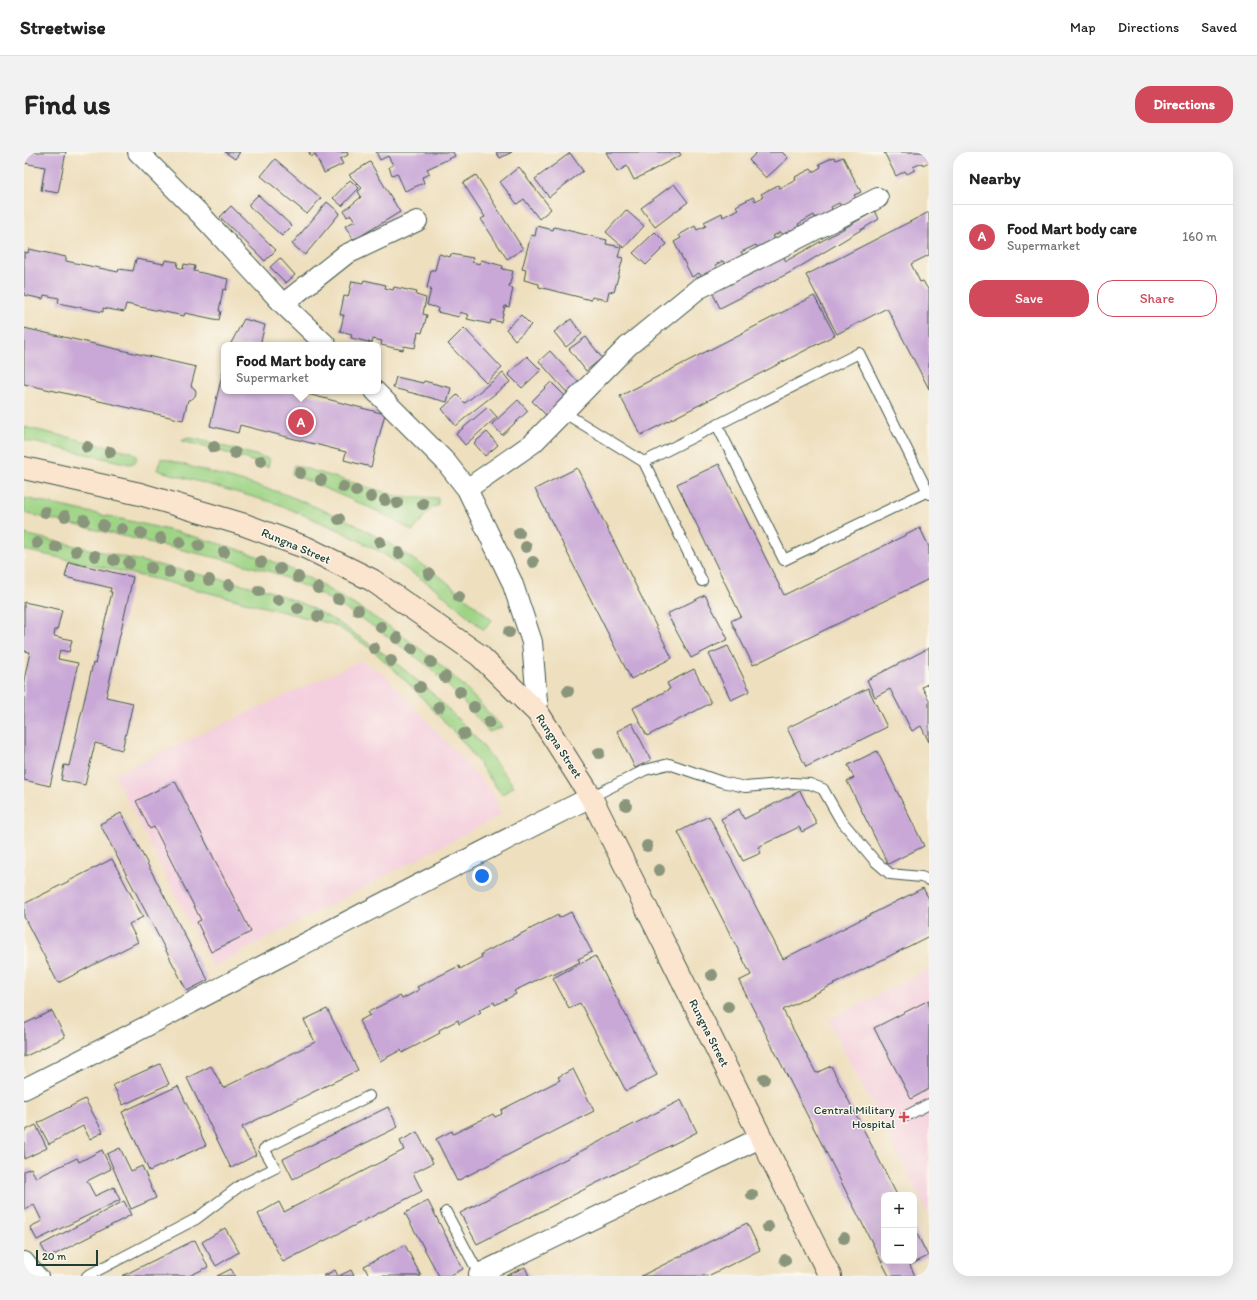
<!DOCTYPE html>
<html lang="en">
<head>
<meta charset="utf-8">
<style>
  :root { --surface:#fff; --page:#f2f2f2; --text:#222; --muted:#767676; --line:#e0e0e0; --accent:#d1495b }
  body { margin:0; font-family:Itim,sans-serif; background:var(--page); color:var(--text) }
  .controls { position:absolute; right:12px; bottom:12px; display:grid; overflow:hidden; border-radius:8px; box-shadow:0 4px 16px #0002 }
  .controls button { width:36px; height:36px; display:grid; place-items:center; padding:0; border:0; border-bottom:1px solid var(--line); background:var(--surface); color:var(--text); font:20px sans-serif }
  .scale { position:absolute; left:12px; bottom:10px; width:62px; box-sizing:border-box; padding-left:4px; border:2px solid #1f3d34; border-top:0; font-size:11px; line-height:14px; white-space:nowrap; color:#1f3d34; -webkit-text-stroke:3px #fbf7ec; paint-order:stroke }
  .you { position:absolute; left:458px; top:724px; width:14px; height:14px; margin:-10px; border:3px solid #fff; border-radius:50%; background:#1a73e8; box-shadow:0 0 0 6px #1a73e833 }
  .badge { display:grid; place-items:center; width:26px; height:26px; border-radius:50%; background:var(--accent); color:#fff; font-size:13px; font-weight:700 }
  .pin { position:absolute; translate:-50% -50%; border:2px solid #fff; box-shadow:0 1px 4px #0006 }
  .popup { position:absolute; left:197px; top:190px; width:160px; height:52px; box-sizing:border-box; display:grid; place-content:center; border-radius:8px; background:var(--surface); filter:drop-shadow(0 1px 3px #0005); font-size:13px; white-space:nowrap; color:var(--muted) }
  .popup b { font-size:15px; color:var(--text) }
  .popup::after { content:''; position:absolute; left:50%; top:100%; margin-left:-8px; border:8px solid transparent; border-top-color:var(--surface) }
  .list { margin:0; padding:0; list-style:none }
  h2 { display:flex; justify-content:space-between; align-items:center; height:52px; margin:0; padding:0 16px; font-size:17px }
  h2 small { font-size:13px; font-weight:400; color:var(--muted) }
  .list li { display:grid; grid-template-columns:26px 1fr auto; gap:12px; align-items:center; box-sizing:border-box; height:64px; padding:0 16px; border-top:1px solid var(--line) }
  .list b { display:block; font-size:15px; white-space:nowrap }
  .list p { margin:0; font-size:13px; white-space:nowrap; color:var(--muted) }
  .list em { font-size:13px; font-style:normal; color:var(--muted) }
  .actions { display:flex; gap:8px; padding:12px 16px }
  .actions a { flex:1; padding:9px 0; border:1px solid var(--accent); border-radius:16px; text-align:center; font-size:14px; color:var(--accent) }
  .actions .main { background:var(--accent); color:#fff }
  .map { position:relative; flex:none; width:905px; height:1124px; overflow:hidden; border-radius:16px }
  header { display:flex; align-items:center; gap:24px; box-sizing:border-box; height:56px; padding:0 20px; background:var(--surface); border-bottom:1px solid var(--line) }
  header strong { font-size:19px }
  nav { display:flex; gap:22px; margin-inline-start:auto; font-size:14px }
  .intro { display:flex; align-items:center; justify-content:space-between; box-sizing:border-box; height:96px; padding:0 24px }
  h1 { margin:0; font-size:28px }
  .button { padding:10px 18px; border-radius:16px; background:var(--accent); color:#fff; font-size:14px; font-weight:700 }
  main { display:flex; gap:24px; padding:0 24px }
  aside { flex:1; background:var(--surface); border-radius:16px; box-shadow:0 4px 16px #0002 }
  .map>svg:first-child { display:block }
  .built { fill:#f4cfde }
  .green { fill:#9fd486; stroke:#5f885d }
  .building { fill:#c9a8d7 }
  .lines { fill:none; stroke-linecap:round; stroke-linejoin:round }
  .service-casing { stroke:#3e5549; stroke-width:12 }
  .minor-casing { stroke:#3e5549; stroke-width:22 }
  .secondary-casing { stroke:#3e5549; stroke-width:24 }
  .service { stroke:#fff; stroke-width:10 }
  .minor { stroke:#fff; stroke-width:20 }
  .secondary { stroke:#fce5cf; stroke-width:22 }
  .tree { fill:#8a967b }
  .poi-dot { fill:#d1495b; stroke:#fbf7ec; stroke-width:1.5 }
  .labels { text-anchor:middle; stroke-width:3; stroke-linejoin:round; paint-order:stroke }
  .street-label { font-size:12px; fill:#1f3d34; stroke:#fbf7ec }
  .poi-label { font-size:12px; fill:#1f3d34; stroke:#fbf7ec; text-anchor:end }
</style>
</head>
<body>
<header>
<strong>Streetwise</strong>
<nav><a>Map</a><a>Directions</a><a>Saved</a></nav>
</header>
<div class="intro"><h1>Find us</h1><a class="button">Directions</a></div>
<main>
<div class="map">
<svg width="905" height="1124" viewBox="0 0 905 1124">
  <rect width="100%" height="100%" fill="#fbf7ec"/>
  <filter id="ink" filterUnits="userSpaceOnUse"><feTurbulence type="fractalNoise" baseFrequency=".025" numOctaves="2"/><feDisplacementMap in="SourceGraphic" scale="8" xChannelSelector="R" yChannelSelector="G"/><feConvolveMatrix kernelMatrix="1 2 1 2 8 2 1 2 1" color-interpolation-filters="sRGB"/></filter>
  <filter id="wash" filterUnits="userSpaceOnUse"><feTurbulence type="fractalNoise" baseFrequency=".012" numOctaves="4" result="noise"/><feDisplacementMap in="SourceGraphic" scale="16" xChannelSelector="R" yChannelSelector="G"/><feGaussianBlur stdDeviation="0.9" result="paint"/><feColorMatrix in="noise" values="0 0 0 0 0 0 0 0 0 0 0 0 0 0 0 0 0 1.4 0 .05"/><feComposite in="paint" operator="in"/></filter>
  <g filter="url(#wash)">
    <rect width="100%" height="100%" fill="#eedfbe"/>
    <path class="built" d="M336,509l23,12 110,119 8,23 -289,152 -98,-193z
      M905,817v246l-101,-195z"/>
    <path class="green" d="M0,275l108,25c7,4 6,11 -3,12l-105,-24z
      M165,286l11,2 70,19 -2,8 -30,-11 -56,-15 3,-2z
      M137,306l121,35 65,27 41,23 54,35 50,42 -8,10 -49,-42 -53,-35 -41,-22 -63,-27 -121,-34z
      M270,313l103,31 41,2v8l-6,1 -19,24 -36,-20 -85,-37z
      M0,346c84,19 172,34 252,65 24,9 47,23 70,37 30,18 60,37 87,59 26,20 47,45 69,68l-13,5 -28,-33 -34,-34 -60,-43 -52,-31 -43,-19 -42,-11 -206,-48z
      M0,382l243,56 41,16 28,15 54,37 42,35 43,43 39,50 -12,9 -37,-51 -54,-58 -38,-36 -38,-25 -180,-46 -131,-29z"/>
    <g id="blocks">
      <path class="building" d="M0,0h42l-8,41 -17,-3 4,-23 -21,-4z
        M201,0h15l-5,7z
        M285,0h38l1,3 -8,4 3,5 -19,9 -9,-19 -4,3z
        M352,0h77l2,4 -28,13 3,5 -8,3 2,6 -19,8 -8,-18 -5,2 -3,-8 4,-2 -5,-9 -8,4z
        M472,0h16l-12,6z
        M582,0h73l2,3 -47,25 -7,-14 -10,6z
        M733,0h25l6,6 -22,20 -17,-18z
        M860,0h45v10l-6,3 -1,-2 -9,4 2,3 -8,4 -2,-3 -9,5z
        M546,1l13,18 -34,26 -14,-18z
        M810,5l2,3 7,-3 18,35 -7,3 2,3 -15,8 -2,-3 -8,4 1,3 -16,9 -2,-4 -16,9 1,3 -16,8 -2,-3 -8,4 2,3 -17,9 -2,-3 -15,7 2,3 -18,9 -2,-3 -8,4 2,4 -16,7 -2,-3 -7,4 -18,-35 7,-4 -2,-3 16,-9 2,4 9,-4 -2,-4 18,-9 1,4 15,-8 -2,-3 17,-9 2,4 8,-4 -2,-3 17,-9 2,3 16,-8 -1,-3 16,-8 2,3 8,-5 -2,-3z
        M251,7l46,39 -14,16 -46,-38z
        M346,10l30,50 -41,25 -6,2 -8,-13 10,-5 -4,-6 -4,2 -3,-6 17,-14 -3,-6 4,-3 -13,-13z
        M495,15l32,42 -12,10 -15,-20 -7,5 -17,-22z
        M452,23l47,74 -16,10 -26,-40 4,-2 -22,-34z
        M326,28l9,8 -17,18 -9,-8z
        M650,32l14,18 -33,25 -14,-19z
        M234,43l34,31 -10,10 -34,-31z
        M303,50l13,11 -35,42 -13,-11z
        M207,54l45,44 -11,11 -45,-44z
        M602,58l18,16 -20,22 -18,-16z
        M851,59l4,8 -88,53 -71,36 -8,-16 71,-36 3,5z
        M905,60v43l-18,9 9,18 3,-1 6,10v98l-42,-81 -50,26 -31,-59z
        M513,74l16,4 1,-3 53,13 -1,4 15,3 -3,10 5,1 -9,34 -5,-1 -2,9 -15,-3 -1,3 -52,-13v-3l-15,-4 2,-10 -4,-1 9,-34 4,1z
        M631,80l12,12 -21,21 -13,-12z
        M5,97l37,8v4l52,11 1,-3 14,2 3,-12 28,5 1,-4 13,2 -1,5 6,2 1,-5 11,2 -1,5 34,8 -2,11 -3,-1 -4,22h2l-2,9 -34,-7 -1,3 -58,-12 -2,8 -21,-4v4l-45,-9 1,-5 -15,-3 -1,4 -19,-4v-43l4,1z
        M415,102l11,3 1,-3 22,4 -1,4 8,2 1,-4 22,6 -1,3 11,2 -4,16 4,1 -4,19 -4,-1 -4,16 -10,-2 -1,4 -23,-5 2,-4 -9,-3 -1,5 -22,-5 1,-4 -11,-3 4,-16 -4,-1 4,-18h4z
        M256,106l15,17 -9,8 -16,-16z
        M340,128l22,5 -1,3 8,2 1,-3 23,5 -1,3 10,3 -3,16 4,1 -5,18 -4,-1 -3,16 -11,-2 -1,4 -22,-5 1,-4 -9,-2 -1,4 -21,-5 1,-4 -12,-3 4,-16h-4l4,-19 4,1 4,-16 11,2z
        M790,144l21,39 -194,100 -21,-39z
        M497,163l10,10 -16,15 -9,-11z
        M220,167l21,6 -5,20h-30z
        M547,167l11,15 -16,13 -12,-15z
        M0,176l172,39 -5,19 4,3 1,3 -1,4 -3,3 -4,1 -5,20 -159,-36z
        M440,176l38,40 -16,15 -38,-39z
        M562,185l16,21 -16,13 -17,-22z
        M526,199l31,34 -11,11 -31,-35z
        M503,204l14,14 -19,18 -14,-14z
        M199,219l1,20h72l89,23 -14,53 -27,-7 2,-8 -106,-27 -2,8 -28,-7z
        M479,221l7,9 -38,30 -16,14 -14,-17 15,-14 8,8z
        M372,225l27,6 1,-2 27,7 -4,14 -54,-14z
        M527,230l14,14 -19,19 -14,-14z
        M494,248l10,11 -26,24 -10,-11z
        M464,255l9,10 -32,28 -9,-11z
        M463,280l11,13 -13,11 -11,-13z
        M695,312l65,131 136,-67 9,19v32l-176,86 -22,-44 10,-5 -64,-132z
        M553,316l95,190 -41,21 -96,-190z
        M45,410l64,15 -27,120 27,6 -11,47 -27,-7 -10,42 -24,-5 3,-15 5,1 24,-103 2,1 17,-72h-2l1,-4 -46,-11z
        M681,443l23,44 -37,19 -24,-44z
        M0,450l38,8 -5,20h-2l-1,6 18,4 -3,12 -9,-2 -2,9 20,4 -28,123 -26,-6v-100l6,-28 -6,-1z
        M704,494l22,45 -19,9 -22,-46z
        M905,496v35l-7,4 7,13v42l-8,-16 -9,5 -22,-42 -15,8 -8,-17z
        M670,517l17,34 -64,33 -14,-28 37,-19 -3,-6z
        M844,536l19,39 -81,40 -19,-39z
        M608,571l19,37 -16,8 -18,-37z
        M853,599l47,95 -36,18 -41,-83 7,-3 -6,-13z
        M151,629l76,151 -40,20 -14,-30 4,-2 -47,-93 -4,2 -14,-28z
        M776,639l17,33 -15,8 -3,-5 -41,20 3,6 -18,8 -22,-42 18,-10 5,10z
        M97,661l87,167 -21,11 -87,-167z
        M685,664l74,143 140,-71 6,11v37l-146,74 33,63 15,-7 66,129h-13v66h30v-33l14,28 -18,9 5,11h-26l-150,-295 12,-6 -73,-143z
        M88,707l31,58 -14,7 9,18 -80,41 -34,-66v-13z
        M547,760l21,40 -14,7 2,3 -27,13 -2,-2 -37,18 2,3 -21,11 -1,-3 -15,8 2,2 -22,12 -1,-4 -19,10 1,3 -38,20 -1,-3 -21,11 -21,-40 11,-6 -2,-3 32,-16 2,3 17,-9 -2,-3 42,-21 1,3 22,-12 -1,-3 77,-39 1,3z
        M571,804l62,119 -31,16 -46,-88 -11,5 -16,-30z
        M905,848v89l-18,10 -37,-71z
        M303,857l31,61 -116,57 14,28 -25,13 -44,-90 24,-12 12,22 92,-46 -11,-22z
        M28,859l13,26 -41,20v-33z
        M136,912l9,20 -46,21 -10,-20z
        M549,917l21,42 -137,70 -21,-42 16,-8 1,3 40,-20 2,3 7,-3 -1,-4 59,-30 -2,-3z
        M154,934l28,59 -57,26 -27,-59z
        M61,947l18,33 -13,7 -7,-13 -34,18 -11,-21z
        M657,948l16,32 -220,112 -17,-31z
        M364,955l10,20 -105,52 -10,-20z
        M12,973l11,23 -23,11v-28z
        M393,980l16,31 -20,10 9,18 -139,71 -25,-48 21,-12 5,10 120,-62 -4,-9z
        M96,996l11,23 11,-5 14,32 -25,11 -24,-55z
        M78,998l9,19 -24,12 8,15 19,-9 6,13 -83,40 -7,-13 12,-6 -8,-16 -10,5v-39l7,-3 5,10 41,-20 2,4z
        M100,1049l7,14 -83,43 -7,-13z
        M404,1049l35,68 -14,7h-10l-34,-63z
        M723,1071l13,27 -52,26h-67z
        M201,1076l14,24 -23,14 -14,-24z
        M171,1088l13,27 -19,9h-67z
        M381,1093l16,31h-52l-5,-10z
        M501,1115l4,9h-23z
        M207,1117l4,7h-18z
        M311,1118l3,6h-15z
        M327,1118l3,6h-15z"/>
    </g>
  </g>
  <g filter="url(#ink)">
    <use href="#blocks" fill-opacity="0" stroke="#3e5549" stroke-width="1"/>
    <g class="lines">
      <g class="service-casing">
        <path id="service" d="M539,260l81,50 58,119
          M693,273l67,135 144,-69
          M620,310l215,-109 70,141
          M567,645l54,-27 24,-6 53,18 23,5 47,-4 18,1 13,5 17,30 35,42 15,13 31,3 8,3
          M882,964l23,-12
          M422,1060l33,62
          M3,1106l16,18
          M63,1124l109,-57 45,-34 34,-17 -11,-19 105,-53"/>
      </g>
      <g class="minor-casing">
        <path id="minor" d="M114,0l63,63 82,89 43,41
          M259,152l62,-49 72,-34
          M351,239l71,71 21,27 45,93 20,60 6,71
          M443,337l66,-46 95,-97 70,-57 180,-91
          M0,937c190,-96 377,-198 567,-292
          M0,1110l3,14
          M456,1124l-1,-2 281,-136"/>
      </g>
      <g class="secondary-casing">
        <path id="secondary" d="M0,316l116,26 105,31 62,23 65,32 107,75 59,58 53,84 239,479"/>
      </g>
      <use href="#service" class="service"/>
      <use href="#minor" class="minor"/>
      <use href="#secondary" class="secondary"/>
    </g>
    <g class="tree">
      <circle cx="63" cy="295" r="6"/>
      <circle cx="190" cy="295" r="6"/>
      <circle cx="86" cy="300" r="6"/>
      <circle cx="211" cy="301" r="6"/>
      <circle cx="237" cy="309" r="6"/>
      <circle cx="276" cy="321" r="6"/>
      <circle cx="297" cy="328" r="6"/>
      <circle cx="319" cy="335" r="6"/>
      <circle cx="332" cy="339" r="6"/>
      <circle cx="347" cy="345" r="6"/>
      <circle cx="361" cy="348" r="6"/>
      <circle cx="373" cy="351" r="6"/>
      <circle cx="399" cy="352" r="6"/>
      <circle cx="21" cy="360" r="6"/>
      <circle cx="41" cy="364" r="6"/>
      <circle cx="315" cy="367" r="6"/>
      <circle cx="60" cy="368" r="6"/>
      <circle cx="79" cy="373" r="6"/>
      <circle cx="98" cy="377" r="6"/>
      <circle cx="117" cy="381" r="6"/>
      <circle cx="495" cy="381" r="6"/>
      <circle cx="137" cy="386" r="6"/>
      <circle cx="156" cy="390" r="6"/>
      <circle cx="356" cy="390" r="6"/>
      <circle cx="13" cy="391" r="6"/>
      <circle cx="175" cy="394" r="6"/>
      <circle cx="32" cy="395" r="6"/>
      <circle cx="502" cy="395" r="6"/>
      <circle cx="52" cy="399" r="6"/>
      <circle cx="200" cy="400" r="6"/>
      <circle cx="375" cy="401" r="6"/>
      <circle cx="71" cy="404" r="6"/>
      <circle cx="90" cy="408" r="6"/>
      <circle cx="237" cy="410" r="6"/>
      <circle cx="509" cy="410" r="6"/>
      <circle cx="105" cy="411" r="6"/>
      <circle cx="127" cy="416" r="6"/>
      <circle cx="256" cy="417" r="6"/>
      <circle cx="145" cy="420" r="6"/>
      <circle cx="405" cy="422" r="6"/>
      <circle cx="165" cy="424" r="6"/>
      <circle cx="274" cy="425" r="6"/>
      <circle cx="185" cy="428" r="6"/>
      <circle cx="205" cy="433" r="6"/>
      <circle cx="294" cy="436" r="6"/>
      <circle cx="235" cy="439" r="6"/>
      <circle cx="435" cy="445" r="6"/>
      <circle cx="314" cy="447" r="6"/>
      <circle cx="254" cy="448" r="6"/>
      <circle cx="274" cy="456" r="6"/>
      <circle cx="334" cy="458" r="6"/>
      <circle cx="294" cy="464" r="6"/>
      <circle cx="357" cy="475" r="6"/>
      <circle cx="485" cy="480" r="6"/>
      <circle cx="373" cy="486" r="6"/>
      <circle cx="350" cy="496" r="6"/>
      <circle cx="388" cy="497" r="6"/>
      <circle cx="367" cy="509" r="6"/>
      <circle cx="407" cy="510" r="6"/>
      <circle cx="421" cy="525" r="6"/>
      <circle cx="396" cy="535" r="6"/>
      <circle cx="544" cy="539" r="6"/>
      <circle cx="436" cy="540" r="6"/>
      <circle cx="415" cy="555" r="6"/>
      <circle cx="450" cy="555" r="6"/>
      <circle cx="465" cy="570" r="6"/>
      <circle cx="440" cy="582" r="6"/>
      <circle cx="575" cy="601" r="6"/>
      <circle cx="602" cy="653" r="6"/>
      <circle cx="623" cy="694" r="6"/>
      <circle cx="635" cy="718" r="6"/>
      <circle cx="688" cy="823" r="6"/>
      <circle cx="704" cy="855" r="6"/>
      <circle cx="740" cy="927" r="6"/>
      <circle cx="728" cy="1043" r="6"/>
      <circle cx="744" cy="1075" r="6"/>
      <circle cx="820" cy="1086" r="6"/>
      <circle cx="761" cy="1108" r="6"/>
    </g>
  </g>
  <path class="poi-dot" d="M878 959h4v4h4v4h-4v4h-4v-4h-4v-4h4z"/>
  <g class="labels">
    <g class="street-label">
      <text transform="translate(272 394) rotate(23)" y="4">Rungna Street</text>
      <text transform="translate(535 594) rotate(57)" y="4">Rungna Street</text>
      <text transform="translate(685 881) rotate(63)" y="4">Rungna Street</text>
    </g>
    <g class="poi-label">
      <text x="871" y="962">Central Military<tspan x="871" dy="14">Hospital</tspan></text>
    </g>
  </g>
</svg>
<div class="controls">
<button>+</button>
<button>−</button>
</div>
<div class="scale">20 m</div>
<div class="you"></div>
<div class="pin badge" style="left:277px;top:270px">A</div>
<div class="popup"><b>Food Mart body care</b>Supermarket</div>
</div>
<aside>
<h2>Nearby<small></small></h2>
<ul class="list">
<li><span class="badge">A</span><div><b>Food Mart body care</b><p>Supermarket</p></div><em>160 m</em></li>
</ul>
<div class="actions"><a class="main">Save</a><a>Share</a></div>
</aside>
</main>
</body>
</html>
